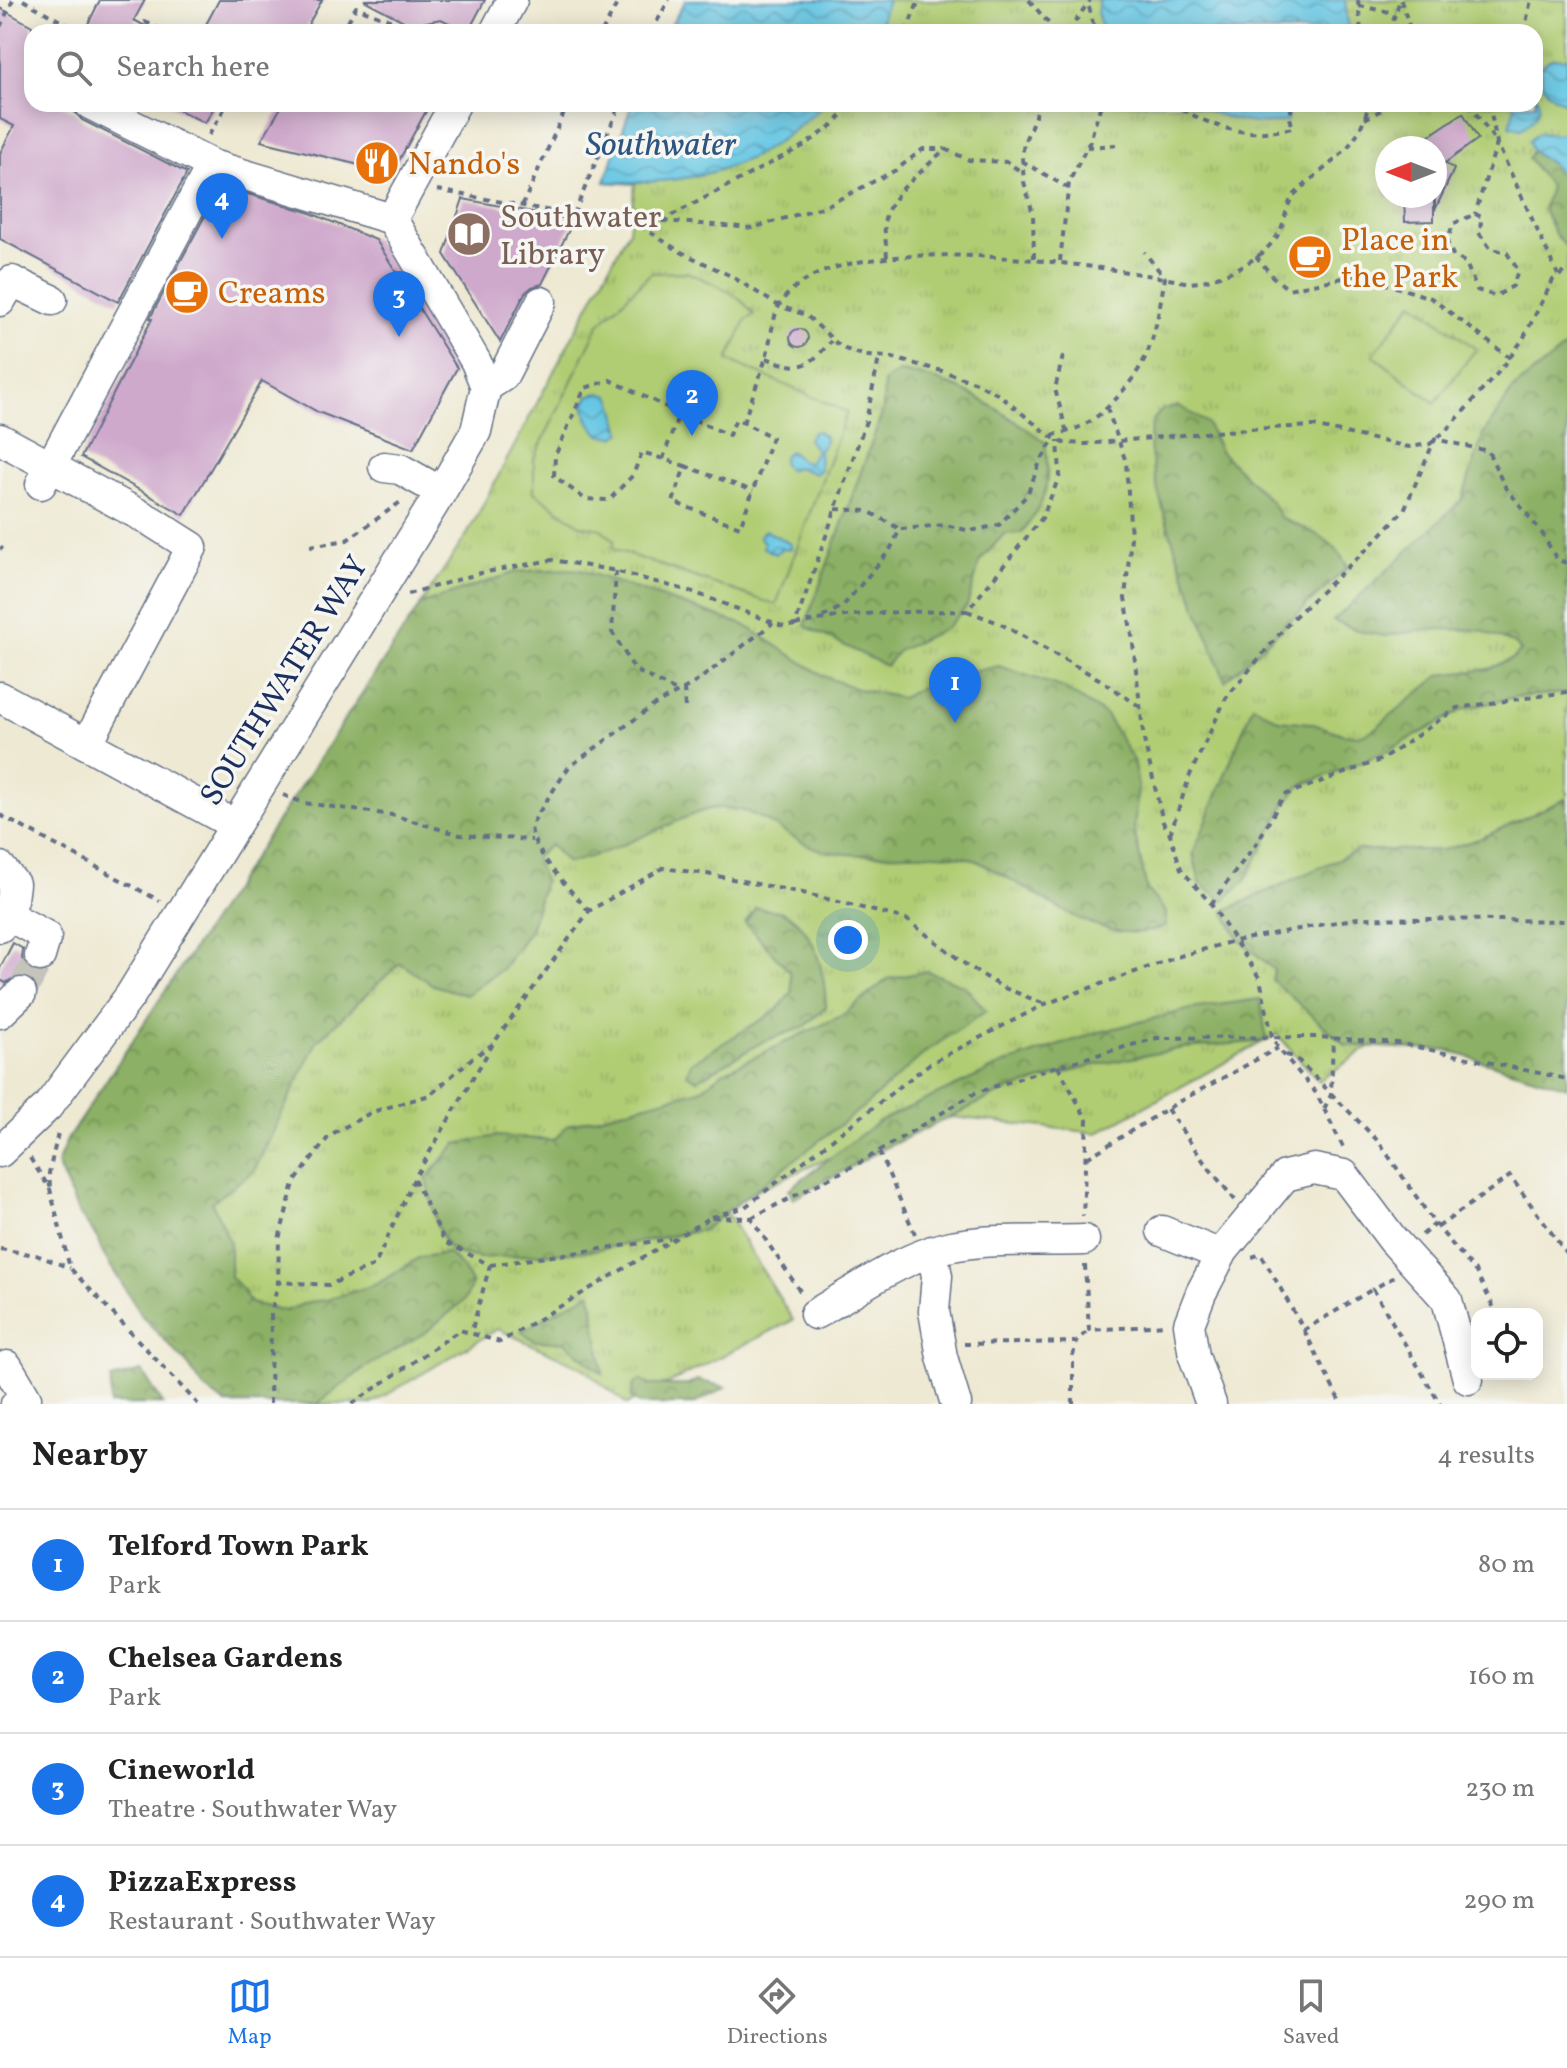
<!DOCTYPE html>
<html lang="en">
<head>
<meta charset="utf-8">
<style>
  :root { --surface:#fff; --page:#f2f2f2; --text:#222; --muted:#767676; --line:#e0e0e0; --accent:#1a73e8 }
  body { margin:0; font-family:Vollkorn,serif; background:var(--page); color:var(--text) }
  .controls { position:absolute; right:24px; bottom:24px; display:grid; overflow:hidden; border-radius:16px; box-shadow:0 4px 20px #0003 }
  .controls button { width:72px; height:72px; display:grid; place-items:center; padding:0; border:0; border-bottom:2px solid var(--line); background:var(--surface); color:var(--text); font:40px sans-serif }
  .compass { position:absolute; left:1375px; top:136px; width:72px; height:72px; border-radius:50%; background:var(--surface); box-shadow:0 4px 20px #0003; rotate:270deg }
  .you { position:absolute; left:848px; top:940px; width:28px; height:28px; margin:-20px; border:6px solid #fff; border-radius:50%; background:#1a73e8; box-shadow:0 0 0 12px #1a73e833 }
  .badge { display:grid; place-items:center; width:52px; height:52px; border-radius:50%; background:var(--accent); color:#fff; font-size:26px; font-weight:700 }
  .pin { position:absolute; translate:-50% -66px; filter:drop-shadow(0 2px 4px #0008) }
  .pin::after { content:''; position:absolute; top:42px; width:28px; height:24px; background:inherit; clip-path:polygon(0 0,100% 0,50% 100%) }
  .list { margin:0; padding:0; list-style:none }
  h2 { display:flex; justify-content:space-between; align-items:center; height:104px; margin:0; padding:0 32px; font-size:34px }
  h2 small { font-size:26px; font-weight:400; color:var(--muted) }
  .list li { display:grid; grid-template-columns:52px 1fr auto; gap:24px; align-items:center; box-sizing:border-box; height:112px; padding:0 32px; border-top:2px solid var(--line) }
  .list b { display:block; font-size:30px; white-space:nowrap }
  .list p { margin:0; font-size:26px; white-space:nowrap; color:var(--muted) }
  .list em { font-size:26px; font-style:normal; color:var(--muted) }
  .icon { flex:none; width:44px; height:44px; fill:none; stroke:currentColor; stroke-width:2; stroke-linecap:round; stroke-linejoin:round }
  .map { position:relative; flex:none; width:1567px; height:1404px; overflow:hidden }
  .search { position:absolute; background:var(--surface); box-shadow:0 4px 20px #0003; left:24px; right:24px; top:24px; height:88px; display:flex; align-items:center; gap:20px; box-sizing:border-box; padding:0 28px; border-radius:24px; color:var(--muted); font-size:30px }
  .sheet { height:552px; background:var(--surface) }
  nav { display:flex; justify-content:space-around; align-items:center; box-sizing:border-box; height:112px; border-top:2px solid var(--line); background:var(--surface); font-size:22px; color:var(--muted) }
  nav a { display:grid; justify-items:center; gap:4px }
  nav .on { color:var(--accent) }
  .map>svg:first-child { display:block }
  .grass { fill:url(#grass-tufts); stroke:#667e68; stroke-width:2; fill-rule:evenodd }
  .forest { fill:url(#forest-crowns); stroke:#547062; stroke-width:2 }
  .garden { fill:#b0cd73; stroke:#667e68; stroke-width:2 }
  .water { fill:url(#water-waves); stroke:#407aa0; stroke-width:2 }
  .building { fill:#cfa9cc }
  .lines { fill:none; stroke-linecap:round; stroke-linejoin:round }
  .minor-tunnel { stroke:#c4c4bb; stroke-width:30; stroke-dasharray:30 15; stroke-linecap:butt }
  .minor-casing { stroke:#657087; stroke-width:33 }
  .path { stroke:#657087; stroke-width:4; stroke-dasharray:6 6; stroke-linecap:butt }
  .minor { stroke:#fff; stroke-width:30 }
  .labels { text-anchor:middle; stroke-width:7; stroke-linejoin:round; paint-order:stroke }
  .food-label { font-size:32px; fill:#c56008; stroke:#f6f6f2; text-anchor:start }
  .education-label { font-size:32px; fill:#785e54; stroke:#f6f6f2; text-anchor:start }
  .street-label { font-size:32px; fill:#1b2f5e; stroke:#f6f6f2 }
  .water-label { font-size:34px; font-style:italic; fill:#2e557f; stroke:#f6f6f2 }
</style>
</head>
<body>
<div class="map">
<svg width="1567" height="1404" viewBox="0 0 1567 1404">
  <defs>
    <pattern id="grass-tufts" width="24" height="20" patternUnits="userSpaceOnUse" patternTransform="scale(2)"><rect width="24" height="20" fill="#b0cd73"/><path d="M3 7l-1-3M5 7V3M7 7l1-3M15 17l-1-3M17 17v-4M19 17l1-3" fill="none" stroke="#97b066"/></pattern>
    <pattern id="forest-crowns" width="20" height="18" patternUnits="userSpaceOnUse" patternTransform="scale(2)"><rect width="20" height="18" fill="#8cb065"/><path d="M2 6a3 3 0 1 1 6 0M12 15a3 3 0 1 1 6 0" fill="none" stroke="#729056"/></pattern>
    <pattern id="water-waves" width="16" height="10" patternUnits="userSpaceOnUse" patternTransform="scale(2)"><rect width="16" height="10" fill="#65c6e3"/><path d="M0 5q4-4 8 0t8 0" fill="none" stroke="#52a1bb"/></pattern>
  </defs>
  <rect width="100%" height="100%" fill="#f6f6f2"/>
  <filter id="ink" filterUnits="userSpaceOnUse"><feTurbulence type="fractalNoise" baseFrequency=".0125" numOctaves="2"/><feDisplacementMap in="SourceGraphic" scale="16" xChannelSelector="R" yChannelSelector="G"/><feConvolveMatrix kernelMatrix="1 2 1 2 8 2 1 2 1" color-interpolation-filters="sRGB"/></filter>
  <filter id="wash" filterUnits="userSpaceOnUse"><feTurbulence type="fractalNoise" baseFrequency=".006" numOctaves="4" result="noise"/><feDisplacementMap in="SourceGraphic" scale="32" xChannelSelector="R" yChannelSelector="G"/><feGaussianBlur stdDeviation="1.8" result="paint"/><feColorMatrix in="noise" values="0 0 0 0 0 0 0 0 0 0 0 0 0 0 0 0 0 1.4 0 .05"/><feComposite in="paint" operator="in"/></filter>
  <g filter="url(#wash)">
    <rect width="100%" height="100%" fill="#eee9d2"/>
    <path class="grass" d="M686,0h881v1076l-165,-63 -30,32 -53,36 -42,-47 -180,99 -144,-16 -76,20 -155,68 71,115 -166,84 -46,-37 -83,-38 -127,75h-136l-168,-264 401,-607 161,-303 6,-46 -30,-2 27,-78h903v-72h-868zM1387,148h48v48h-48z"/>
    <path class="forest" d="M1532,151c14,8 28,17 35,33v64l-12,-14 -12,-25 7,-22 -22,-29z
      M1567,346v347l-52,4 -51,12 -76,42 -88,35 -16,20 -38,74 -23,21 -23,-18 -7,-29 60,-149 26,15 31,3 33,11 16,2 14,-6 67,-55 49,-6 25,-11 7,-7 -6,-7 -35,-14 -49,-1 -46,7 -22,-4 -30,-11 129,-121 21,-65 31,-47z
      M899,372c58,7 100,37 146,70 6,41 2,60 -24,91l-17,1 -24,27 -13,45 -21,22 -48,23 -12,15 -81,-40 78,-215 1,-30z
      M1179,406l28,17 13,28 52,51 8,15 38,18 18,13 12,19 -123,114c-19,-53 -87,-209 -73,-258 1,-5 8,-10 11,-14z
      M567,569l13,1 164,55 80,51 33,13 45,9 33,-18 64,-14 62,21 45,28 27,45 5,26 -4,44 13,60 19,22v14c-57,25 -118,-27 -167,-53 -8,-4 -18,-11 -27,-14 -45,-12 -102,2 -146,-8 -38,-8 -63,-44 -105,-43 -19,0 -40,12 -57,19 -32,14 -63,29 -97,36l-17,-18 -15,13 9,23 -14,49 -28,39 -36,26 -33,-10 -33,-22 -83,78 -63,130 -42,31 18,41v34l11,11 9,15 36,8 22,-9 18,-2 51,-16 43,-27 29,-4 14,16 9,15 -7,16 -39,32 -60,35 -49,37h-91l-22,-16 -16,-23 -46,-49 -40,-64 -5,-14 -19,-26 -21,-48 10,-24 354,-536 95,-32z
      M1567,798v289l-119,-36 -103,-6 -73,-65 2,-10 -35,-31 -15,-28 134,-61h85l36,-11z
      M756,908c8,1 18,1 26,4 34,14 43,63 44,95l-22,20 -40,14 -67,39 -10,-6 4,-11 86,-53 15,-18 -2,-20 -45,-49z
      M927,971l38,15 21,25 -59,40 -60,53 -164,126 -115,21 -108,7 -20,-4 -13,-7 -10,-21 -11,-47 30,-35 41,-8 57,4 14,-15 132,-35 23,-18 118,-56 47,-37z
      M1260,999l7,42 -84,7 -92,18 -89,26 -119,57 -90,50 -4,-10 90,-68 125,-57 88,-30 99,-25z
      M591,1292l12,82 -38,-32 -30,-1 -14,-10z
      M142,1371l21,33h-53l1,-25z
      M640,1380l10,5h38l9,-5 29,7 -32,17h-54l-9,-7 3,-13z"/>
    <path class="garden" d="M687,272c25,11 51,19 67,43l-8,5 -18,40 119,52 -71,193 -163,-56 1,-9 -13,-11 -21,-4 -46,-33v-33l65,-135 52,-51z
      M1413,302l63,47 -41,54 -62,-48z"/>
    <path class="water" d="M686,0h202l-11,32h-210z
      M1100,0h245l4,32h-246l-6,-20z
      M1552,58l15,1v45c-19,-9 -28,-16 -26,-38z
      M1535,94c10,15 -2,27 -14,35l-11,-3 5,-22h20z
      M632,104h194c-24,19 -48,41 -76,54 -46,22 -95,26 -145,24z
      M1190,104h98l-1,17c-35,8 -64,-4 -97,-17z
      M1538,133l17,2 12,-2v51c-7,-16 -21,-25 -35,-33l-3,-10z
      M600,393l10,3c8,12 5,25 12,36l-7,5 -15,-2 -12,-15 -4,-16 6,-9z
      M818,431l7,6 -1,8 -5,5 1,19 -4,5 -20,-7 -7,3 -7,-7 1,-7 7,-5 13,11 6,1 7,-13 -8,-11 5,-7z
      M765,530l26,14v5h-10l-5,5 -13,-6 1,-5 -5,-7z"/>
    <g id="blocks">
      <path class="building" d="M100,0h45l-11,20 22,12h-72z
        M219,0h103l-18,32h-102z
        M364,0h121l-17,32 -27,-13 -30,6z
        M0,8l32,18v78h27l15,7 8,9 105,53 -69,129 -118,-63v-86l14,-27 -14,-7z
        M167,104h49l-11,19z
        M283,104h147l-38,69 -131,-32z
        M1463,113l15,26 -33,24 9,6 -19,41v-62h-24z
        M221,186l87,26 68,28 81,128 -44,81 -95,-37 -56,-31 -78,134 -103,-58 71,-138 -2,-1z
        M1404,196h30v25l-29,1z
        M463,199l111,21 -32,64 -10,3 -7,6 -25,49 -56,-88z
        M1308,244l15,7 -10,19 -15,-7z
        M790 338a9 9 0 1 1 18 0a9 9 0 1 1-18 0Z
        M13,943l10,6 -1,10 6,10 8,4h9l-7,14 -5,-7 -8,-4h-9l-10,7 -6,-3v-12z"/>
    </g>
  </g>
  <g filter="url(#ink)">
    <use href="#blocks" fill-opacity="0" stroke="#657087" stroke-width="2"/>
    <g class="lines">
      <path class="minor-tunnel" d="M21,993l19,-37"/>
      <g class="minor-casing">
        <path id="minor" d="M495,32l17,-32
          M90,104l122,61 180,54 63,-115
          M0,301l12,-20 40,19
          M486,387l17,-11 38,-74
          M0,439l151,82 41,26 -105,197
          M384,467l16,2 41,23
          M41,484l171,-319
          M0,697l235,128
          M0,867l14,17 -2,16 -12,27
          M7,915l39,21 -6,20
          M0,1013l21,-20
          M0,1152l48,-46 82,-110 311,-504 35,-61 10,-44 -10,-25 -84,-143
          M1162,1231l59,24
          M932,1251l5,25 -3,35 8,46 14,47
          M815,1314c37,-21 74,-48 115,-62 44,-16 106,-10 154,-12
          M7,1366l19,32 -10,6
          M1211,1404l-17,-48 -5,-32 12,-31 22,-42 62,-75 29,-7 30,6 49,65 54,60 21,79"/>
      </g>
      <path class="path" d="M23,0l57,32
        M1029,0l27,32
        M1358,0l3,32
        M1401,0l10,32
        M1359,6l36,7
        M1089,7l6,25
        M0,27l13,-27
        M138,32l7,-10 22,10
        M342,32l14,-25 54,21 22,-5 16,9
        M602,32l17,-32
        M651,32l18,-32
        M906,32l13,-32
        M1068,32l22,-32
        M1389,32l11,-32
        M1524,32l7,-32
        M1171,104c46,24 69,35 122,24l-3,-10 2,-14
        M1469,104l28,39 -22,71
        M1489,104l8,39 61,132
        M1365,119l27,-15
        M209,135l18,-31
        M1087,147l29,-2
        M1022,161l46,27
        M437,190l125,23 190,15 74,-22 70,-36 27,-21h22
        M522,206l46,-102
        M574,214l46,-110
        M1475,214l7,3 -3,16 11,15 17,5 11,17 -5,16 -17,10 -19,-6 -11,-27 -13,-8 -6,-13 6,-18z
        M630,219l49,32 52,25 48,30 27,9 36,33 24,8 23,1 53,14 35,12 22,12 51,41 14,7 22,1 162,-15 65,-3 96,21 21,-3 17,-14 56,-63 20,-28 30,-59 14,-10
        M661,221l144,-76 28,-20 19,-21
        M1256,256l16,20 16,13 70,-14 73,23 79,60
        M887,257l-3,-35 5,-14 10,-16 46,-43 24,11 38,2 16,11
        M1034,258l-1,-44 -9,-32 -2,-25 2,-14 16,-39
        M1060,261l9,-79 21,-41 11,-37
        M1063,356l-8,33 12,44
        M766,358c35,13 41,11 65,-17
        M1107,408l19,54 5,75 -6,61 7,37 12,105 19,82 7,12 11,35 30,35 49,75 12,57 6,12 38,45 28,56
        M743,423c8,-23 17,-46 24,-69 4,-15 5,-34 12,-48 47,-87 329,-39 411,-23 30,-3 74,-23 89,-50 7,-13 7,-31 17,-40 34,-33 59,-38 73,-89
        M1052,435c26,-4 42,-14 60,-32 42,-44 42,-68 53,-125l-21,-26
        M663,459l16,-46 -69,-33 -25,8 -30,68 -1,20 31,23 24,1 24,-25 9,-23 43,14 -12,36 67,25 32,-90 -36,-18 -7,16 -50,-22
        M685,466l68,25
        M836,509l32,2 32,18
        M310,546l37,-6 55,-39
        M0,549l3,-2
        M616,571l-4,61 23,38 43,22
        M408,594l73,-21 71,-13 59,10 82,22 92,35 10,-2 71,-204 13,-63
        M967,611l32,12 100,56 40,27
        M823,617l20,-11 47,-56 10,-21 46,-4 24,6 29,-6 28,-30 13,-33 14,-23
        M795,625c55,-14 114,-13 172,-14l75,-93 18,-43 -2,-35
        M684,689l1,21
        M283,795l21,8 88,12 68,20 72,5
        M0,815l160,86
        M1170,834l20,-59 36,-77 66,-79 77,-72 35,-37 31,-71 53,12 16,34 38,48 15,27 10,3
        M1211,904l47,-63 26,-46 99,-36 74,-51 110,-16
        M589,911c-14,-16 -63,-65 -57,-86 3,-8 30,-48 37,-58l84,-61 43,-24 77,-59
        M493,1044l-22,15 -41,36 -58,17 -42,23 -36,48 -15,56 -1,43 51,3 46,-20 39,-86 79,-135 96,-133 74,-43 44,6 96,19 103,26 59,45 37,23 43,17
        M1286,1055l9,2 84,85 56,82 41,48 21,42
        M1058,1066l29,54 -4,96
        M1167,1109l37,53 31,38
        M1324,1109l7,-14 2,-58
        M879,1152l36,82
        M30,1158l20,31 20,79 128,136
        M1087,1158l93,-57 98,-53
        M414,1179l31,63 45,23 -19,68
        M50,1187l-1,-14 9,-40
        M711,1217l34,-10 184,-143 116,-60 135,-48 54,-15 124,-23 209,3
        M751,1218l110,-56 114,-69 72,-24 110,-31 161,-1 80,6 169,36
        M1438,1227l72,-51 57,78
        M1422,1235l13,-11
        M0,1249l36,6 34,13
        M1252,1257l9,-3 43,76 69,-41
        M490,1265l180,-26
        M1085,1265l4,65 78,-5
        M1394,1277l-21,12 67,115
        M1304,1330l37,74
        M964,1344l112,-2 13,-12
        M270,1404l1,-90 7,-32
        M352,1404l108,-74 40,12 211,-125 40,1 51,76
        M1073,1404v-48l3,-14"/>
      <use href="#minor" class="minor"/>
    </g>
  </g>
  <defs>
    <g id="restaurant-disc" transform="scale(2.3)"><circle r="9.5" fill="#e8710a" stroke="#f6f6f2"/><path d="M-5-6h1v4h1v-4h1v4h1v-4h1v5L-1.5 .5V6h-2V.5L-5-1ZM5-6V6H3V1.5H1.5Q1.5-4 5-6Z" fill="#fff"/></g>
    <g id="library-disc" transform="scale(2.3)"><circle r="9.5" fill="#8d6e63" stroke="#f6f6f2"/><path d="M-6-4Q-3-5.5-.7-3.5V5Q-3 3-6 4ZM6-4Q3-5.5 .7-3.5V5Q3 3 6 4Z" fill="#fff"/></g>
    <g id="cafe-disc" transform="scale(2.3)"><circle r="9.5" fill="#e8710a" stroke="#f6f6f2"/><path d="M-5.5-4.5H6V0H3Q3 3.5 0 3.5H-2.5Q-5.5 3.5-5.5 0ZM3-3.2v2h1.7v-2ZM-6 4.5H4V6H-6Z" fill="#fff"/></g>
  </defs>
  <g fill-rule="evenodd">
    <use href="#restaurant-disc" x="377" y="163"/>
    <use href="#library-disc" x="469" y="234"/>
    <use href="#cafe-disc" x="1310" y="257"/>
    <use href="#cafe-disc" x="187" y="292"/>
  </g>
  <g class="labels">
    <g class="food-label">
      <text x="408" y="174">Nando's</text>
      <text x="1341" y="250">Place in<tspan x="1341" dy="37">the Park</tspan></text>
      <text x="218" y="303">Creams</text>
    </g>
    <g class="education-label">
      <text x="500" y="227">Southwater<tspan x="500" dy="37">Library</tspan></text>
    </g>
    <g class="street-label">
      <text transform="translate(283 680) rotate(-58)" y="11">SOUTHWATER WAY</text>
    </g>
    <g class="water-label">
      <text x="661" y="155">Southwater</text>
    </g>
  </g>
</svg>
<div class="controls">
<button><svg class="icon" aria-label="locate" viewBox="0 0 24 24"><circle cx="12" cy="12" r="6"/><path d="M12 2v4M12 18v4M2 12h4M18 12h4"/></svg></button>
</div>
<svg class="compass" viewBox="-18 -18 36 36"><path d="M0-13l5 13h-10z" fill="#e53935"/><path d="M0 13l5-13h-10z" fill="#767676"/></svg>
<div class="you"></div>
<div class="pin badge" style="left:955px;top:723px">1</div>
<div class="pin badge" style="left:692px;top:436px">2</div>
<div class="pin badge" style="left:399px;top:337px">3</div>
<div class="pin badge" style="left:222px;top:239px">4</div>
<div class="search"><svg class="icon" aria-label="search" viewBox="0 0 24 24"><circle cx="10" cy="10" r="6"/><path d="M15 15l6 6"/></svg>Search here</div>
</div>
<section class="sheet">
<h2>Nearby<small>4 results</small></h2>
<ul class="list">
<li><span class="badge">1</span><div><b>Telford Town Park</b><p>Park</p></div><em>80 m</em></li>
<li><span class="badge">2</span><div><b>Chelsea Gardens</b><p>Park</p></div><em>160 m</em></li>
<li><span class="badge">3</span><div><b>Cineworld</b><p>Theatre · Southwater Way</p></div><em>230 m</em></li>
<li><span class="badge">4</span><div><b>PizzaExpress</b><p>Restaurant · Southwater Way</p></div><em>290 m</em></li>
</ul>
</section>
<nav>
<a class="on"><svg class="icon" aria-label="map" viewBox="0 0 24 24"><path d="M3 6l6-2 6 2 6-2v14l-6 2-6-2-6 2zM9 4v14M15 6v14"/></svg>Map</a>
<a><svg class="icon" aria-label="directions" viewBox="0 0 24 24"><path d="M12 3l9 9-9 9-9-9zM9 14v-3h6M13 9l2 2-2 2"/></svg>Directions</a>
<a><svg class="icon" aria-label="saved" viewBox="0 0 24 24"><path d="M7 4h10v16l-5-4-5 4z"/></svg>Saved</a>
</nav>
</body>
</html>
